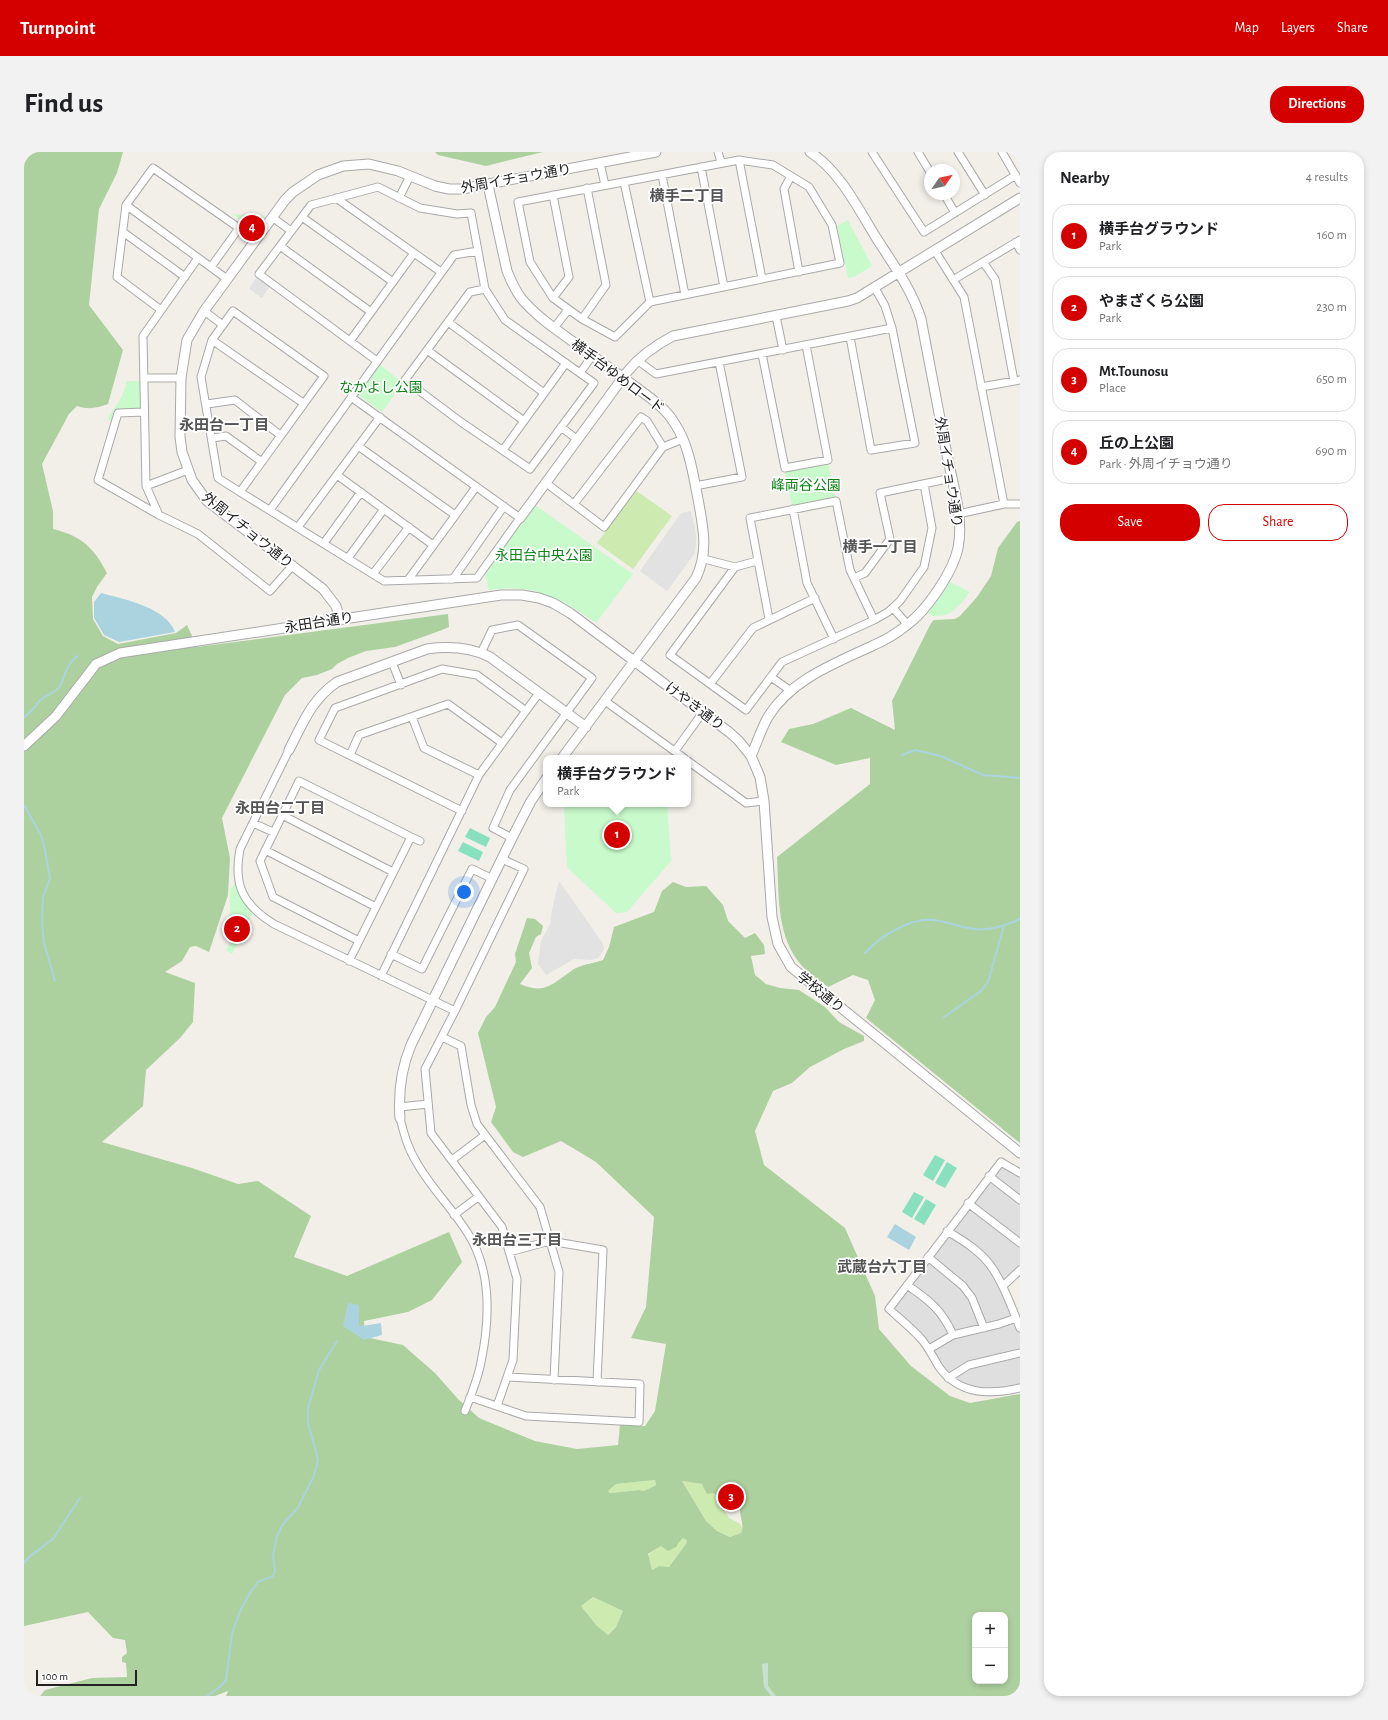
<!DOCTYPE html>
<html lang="en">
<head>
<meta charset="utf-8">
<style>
  :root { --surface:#fff; --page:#f2f2f2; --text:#202124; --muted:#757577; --line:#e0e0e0; --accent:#d40000 }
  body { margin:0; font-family:"Alegreya Sans","Noto Sans JP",sans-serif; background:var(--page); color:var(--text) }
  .controls { position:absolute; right:12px; bottom:12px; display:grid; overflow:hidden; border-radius:8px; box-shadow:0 2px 6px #0003 }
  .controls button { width:36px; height:36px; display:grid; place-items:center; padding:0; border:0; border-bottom:1px solid var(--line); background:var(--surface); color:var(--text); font:20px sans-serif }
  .compass { position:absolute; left:900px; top:12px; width:36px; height:36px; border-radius:50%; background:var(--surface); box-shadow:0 2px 6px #0003; rotate:56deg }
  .scale { position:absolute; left:12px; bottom:10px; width:101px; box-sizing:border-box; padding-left:4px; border:2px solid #222; border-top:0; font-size:11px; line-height:14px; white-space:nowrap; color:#222; -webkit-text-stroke:3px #fff; paint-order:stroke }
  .you { position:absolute; left:440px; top:740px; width:14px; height:14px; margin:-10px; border:3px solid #fff; border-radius:50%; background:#1a73e8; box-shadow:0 0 0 6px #1a73e833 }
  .badge { display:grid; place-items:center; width:26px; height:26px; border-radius:50%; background:var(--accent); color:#fff; font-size:13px; font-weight:700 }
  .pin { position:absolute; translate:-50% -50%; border:2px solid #fff; box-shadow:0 1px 4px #0006 }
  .popup { position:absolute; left:519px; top:603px; width:148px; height:52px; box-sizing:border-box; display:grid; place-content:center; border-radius:8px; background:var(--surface); filter:drop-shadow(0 1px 3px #0005); font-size:13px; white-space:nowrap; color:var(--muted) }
  .popup b { font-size:15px; color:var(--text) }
  .popup::after { content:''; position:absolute; left:50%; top:100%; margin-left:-8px; border:8px solid transparent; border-top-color:var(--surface) }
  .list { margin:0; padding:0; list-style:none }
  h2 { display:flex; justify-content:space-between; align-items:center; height:52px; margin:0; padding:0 16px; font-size:17px }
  h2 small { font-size:13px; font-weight:400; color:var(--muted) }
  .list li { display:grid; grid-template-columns:26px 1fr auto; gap:12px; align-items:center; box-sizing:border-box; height:64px; margin:0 8px 8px; padding:0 8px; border:1px solid var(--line); border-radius:16px }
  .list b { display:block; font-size:15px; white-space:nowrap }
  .list p { margin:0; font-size:13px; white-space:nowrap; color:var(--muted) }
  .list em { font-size:13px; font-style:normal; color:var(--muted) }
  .actions { display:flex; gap:8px; padding:12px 16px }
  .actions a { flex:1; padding:9px 0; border:1px solid var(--accent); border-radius:16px; text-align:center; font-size:14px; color:var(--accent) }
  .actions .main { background:var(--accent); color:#fff }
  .map { position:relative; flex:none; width:996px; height:1544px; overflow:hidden; border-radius:16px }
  header { display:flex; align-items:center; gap:24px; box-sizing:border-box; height:56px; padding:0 20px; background:var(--accent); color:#fff }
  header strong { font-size:19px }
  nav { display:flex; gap:22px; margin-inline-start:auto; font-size:14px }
  .intro { display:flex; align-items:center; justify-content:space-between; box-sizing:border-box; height:96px; padding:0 24px }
  h1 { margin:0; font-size:28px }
  .button { padding:10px 18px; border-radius:16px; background:var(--accent); color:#fff; font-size:14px; font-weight:700 }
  main { display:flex; gap:24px; padding:0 24px }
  aside { flex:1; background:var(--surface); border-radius:16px; box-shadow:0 2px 6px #0003 }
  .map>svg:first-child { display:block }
  .residential { fill:#e0dfdf }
  .grass { fill:#cdebb0 }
  .forest { fill:#add19e; fill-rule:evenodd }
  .wetland { fill:#c6e0d4 }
  .park { fill:#c8facc }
  .pitch { fill:#88e0be }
  .parking { fill:#e2e2e2 }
  .water { fill:#aad3df }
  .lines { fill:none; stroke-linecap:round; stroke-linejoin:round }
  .stream { stroke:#aad3df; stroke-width:2 }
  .minor-casing { stroke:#a9a9a9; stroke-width:9 }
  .tertiary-casing { stroke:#a9a9a9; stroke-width:11 }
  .minor { stroke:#fff; stroke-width:7 }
  .tertiary { stroke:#fff; stroke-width:9 }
  .labels { text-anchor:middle; stroke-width:3.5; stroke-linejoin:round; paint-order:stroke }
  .street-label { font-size:14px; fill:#222; stroke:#fff }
  .park-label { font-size:14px; fill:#0c8416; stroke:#fff }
  .neighbourhood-label { font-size:15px; font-weight:bold; fill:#555; stroke:#fff }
</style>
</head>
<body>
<header>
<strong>Turnpoint</strong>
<nav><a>Map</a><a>Layers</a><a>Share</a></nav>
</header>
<div class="intro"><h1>Find us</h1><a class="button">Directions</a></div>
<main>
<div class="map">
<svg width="996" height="1544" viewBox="0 0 996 1544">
  <rect width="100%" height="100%" fill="#f2efe9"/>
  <path class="residential" d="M977,1010l19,11v97l-17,16 17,42v63l-19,5 -14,1 -16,-2 -17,-8 -8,-6 -15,-19 -9,-23 -33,-30z"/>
  <path class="grass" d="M611,338l37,26 -39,53 -36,-26z
    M631,1328l1,5 -12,6 -5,-1 -29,3 -2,-2 8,-7z
    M658,1329l20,3 9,8 3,1 15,25 10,5 4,5 -2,5 -11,4 -13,-6 -11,-10z
    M659,1386l4,2 -1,4 -17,23 -10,-1 -7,4 -4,-15 13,-9 17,-4z
    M569,1445l30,14 -7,16 -9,8 -10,-9 -16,-20z"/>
  <path class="forest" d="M0,0h99l-6,21 -18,36 -10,96 34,45 -15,54c-11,4 -19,6 -31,2l-8,8 -27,50 11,47v18c29,7 41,19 54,44l-10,14 -5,10 1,22 10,17 15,8 58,-11 11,-8 10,22 251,-33 1,13 -7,3 -47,17 -29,4 -18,7 -11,6 -5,5 -15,6 -15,3 -17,17 -63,123 8,40 -2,37 -19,57 -13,-6 -6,1 -8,14 -17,11 30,11 -2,39 -13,16 -34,32 -3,36 -41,36 90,26 46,16 20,-3 53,35 -17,41 53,19 102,-44 13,30 -30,38 -24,12 -44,9 1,16 38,8 32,28 23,26 21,19 56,23 42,8 41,-4 2,-20 25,1 10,-15 11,-67 -35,-6 15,-31 8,-90 -58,-55 -35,-21 -38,16 -10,-5 -22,-30 5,-15 -18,-74 8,-16 9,-10 21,-45 -1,-8 12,-36 8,1 8,7 -2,8 -5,3 -7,16 3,15 -12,16c28,12 34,-3 56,-16 8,-4 19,-5 27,-8l6,-13 5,-20 40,-15 8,-21 11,-9 13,5 20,-1 17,19 5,16 17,17 10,-5 9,12 1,9 -14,2 4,19 11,9 14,4 19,2 26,17 14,15 25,14v5l-20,8 -34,18 -18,16 -19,8 -18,40 9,34 81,63 30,68 4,33 32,37 39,30 20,7 50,-9v302h-794l2,-5 -13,5h-175l5,-6 47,-12 35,-1 -1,-14 -4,-1v-5l5,-4 -2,-13 -12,-2 -25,-26 -64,14zM631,1328l1,5 -12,6 -5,-1 -29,3 -2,-2 8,-7zM658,1329l20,3 5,10 7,-1 6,8 6,-13 4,-1 12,8c0,5 -1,8 -2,13 -1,9 5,16 1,25l-11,4 -13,-6 -11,-10zM659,1386l4,2 -1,4 -17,23 -10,-1 -7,4 -4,-16 13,-8 7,5 8,-4 3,-5zM569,1445l30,14 -7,16 -8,8 -11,-9 -16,-20zM951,1463h30v66h-30z
    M411,0h108l-57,14 -48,-11z
    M996,369v622l-154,-125 9,-18 -7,-20 -15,-5 -25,12c-10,-8 -23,-16 -30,-26 -22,-29 -19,-70 -21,-104l93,-73v-26l-34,7 -55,-23 8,-13 24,-5 38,-16 44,22 -3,-29 39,-78 3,-3 21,-1 5,-3 17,-19 14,-21 7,-28 19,-26z"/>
  <path class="wetland" d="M744,1511v23l8,10h-5l-7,-9 -2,-23z"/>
  <path class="park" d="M208,62l34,3 -12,17 -15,-11 2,-3z
    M824,68l24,46 -18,11 -6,1 -11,-52z
    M355,212l24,19 -21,29 -25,-18z
    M103,229h16l1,31 -26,1 -3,8 -8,-1 15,-24z
    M804,311l7,34 -43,9 -7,-34z
    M511,353l98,69 -37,49c-36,-26 -62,-39 -107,-33l-4,-16z
    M926,430l20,10c-10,12 -16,24 -33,24 -4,0 -6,0 -9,-3z
    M544,652h99l4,57 -44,51 -11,1 -49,-46 -3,-58z
    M211,731l4,10 13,21 -20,40 -6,-4 4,-7v-53z"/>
  <path class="pitch" d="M446,676l20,10 -4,9 -21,-10z
    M439,690l20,10 -4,9 -21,-10z
    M911,1003l10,5 -12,21 -10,-6z
    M923,1010l10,6 -12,20 -10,-5z
    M890,1040l10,5 -12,21 -10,-6z
    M902,1047l10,6 -12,20 -10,-6z"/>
  <path class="parking" d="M233,124l13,10 -8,12 -13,-9z
    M667,359l5,22v12l-1,8 -28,38 -27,-20 41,-58z
    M535,729l43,61 2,6 -2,5 -4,5 -6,2 -18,-1 -28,16 -8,-11 3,-23 9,-17 2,-14z"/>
  <path class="water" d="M77,441c23,6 66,15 74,39l-56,10 -15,-7 -10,-17v-16z
    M871,1072l21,13 -7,13 -22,-13z
    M324,1151l11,2v20l3,1 19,-3 1,12 -18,5 -21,-14z"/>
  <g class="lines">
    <path class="stream" d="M0,565c9,-5 11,-13 18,-18 6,-5 13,-6 18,-13 6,-12 6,-21 17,-30
      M878,603l13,-5 26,6 42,19 37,3
      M0,653l17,30 3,10 6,33 -7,19 -1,25 2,21 11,38
      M841,801c15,-17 45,-35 68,-33 14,1 28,8 42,9 16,2 31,-4 45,-10
      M920,865l37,-26 7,-9 16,-56
      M0,1411l5,-6 24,-18 27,-41
      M183,1544l13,-9 6,-7 6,-46 8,-23 10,-18 8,-11 15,-6 2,-5 -2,-16 4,-19 6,-12 14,-15 16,-31 4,-13 1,-6 -10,-36v-15l11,-38 18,-29"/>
    <g class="minor-casing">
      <path id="minor" d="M694,0l3,10
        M848,0l52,80 92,-57
        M894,0l12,20
        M934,0l27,43
        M978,0l18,31
        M715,8l34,5 36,22 23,38 8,38 -190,39 -35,35 -33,-18 -29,-21 -23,-36 -12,-60z
        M715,8l23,119
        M576,11l5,22
        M677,15l23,120
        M638,23l23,120
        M767,24l-7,13 15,83
        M600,30l26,120
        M920,42l11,19
        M312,46l105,74
        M375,46l11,-22
        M102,53l101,74
        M248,65l19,14
        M278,65l91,65
        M99,80l62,45
        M992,90l4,8
        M256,94l91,66
        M911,99l29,46 40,207
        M959,110l12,17 19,102
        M929,128l67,-40
        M529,146l16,-21 -16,-82
        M137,158l-44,-33 9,-72 27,-37 86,60 -28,39
        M180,159l19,14
        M752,164l7,34
        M558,167l24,-34 -19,-97
        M424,170l96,71
        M530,176l14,-18
        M826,185l21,113 44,-7 -23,-115 -7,-22 -10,-18
        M188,188l91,63
        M326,189l64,-88
        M403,198l97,71
        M738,202l23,114 43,-8 -22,-115
        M613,208l19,14 236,-46
        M353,209l-118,-87 52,-69 67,-18 42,21 37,6 14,-1 14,76 20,31 89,63 -64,86 -69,-47 -56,-42 65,-88 15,-3
        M556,221l12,-17
        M120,226h37
        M957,235l39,-7
        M183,252l28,-4 45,35
        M120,260l-26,1 -20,67 61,35 39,19 72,57 23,-26
        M537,275l17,13
        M188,286l14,-2 36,26
        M334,294l97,69
        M479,298l63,-87
        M313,323l96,70
        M522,331l58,44 59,-80 20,-8
        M122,334l42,-16
        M671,334l47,-9 -23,-115
        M216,340l84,-116 -91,-65 -21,29 -11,37 17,101 22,14 144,89 93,-3 43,-60 -169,-121
        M550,352l67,-87 6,4 16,26
        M769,357l14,74 27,56
        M246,358l184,-255 24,-4
        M934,362l46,-10h16
        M135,363l-13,-29 -3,-150 55,-78
        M274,375l82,-110
        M300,391l37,-51
        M324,406l36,-49
        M680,407l31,8 22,-6
        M711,415l-65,88 76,55 36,-48 92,-42 14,-8 12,-11 24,-34 8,-39 -8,-44
        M349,422l36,-47
        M830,426l11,-5 25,-34 -10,-46 72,-15
        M429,427l51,-73
        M384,428l68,-93
        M869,456l15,17
        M745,467l-19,-101 86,-17 14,69 24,50
        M457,501l11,-23 26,-5 74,53 -82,112 -17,38 19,10
        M368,510l9,23
        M747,525l20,14
        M686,532l43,-56 62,-30
        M581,549l79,57
        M388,565l12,31 55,27
        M265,598l-49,99c-7,36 3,56 34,75l181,87
        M651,599l28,-39
        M326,603l9,-20 89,-31 54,39
        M664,609l58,42 18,-2
        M438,659l-143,-71 16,-32 107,-39 35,6 49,36
        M258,663l111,57
        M229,671l20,9
        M387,685l9,4
        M241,698l111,57
        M367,802l31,15 50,-100 21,10
        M325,809l62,-124 -112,-56 -39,80 13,36 86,44
        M357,824l98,-201 60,-82
        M418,885l19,9 10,59 6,19 63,83 19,65 -5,108
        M375,955l29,-3
        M376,966c4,16 8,31 17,45 14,25 35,45 50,69 25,38 23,87 14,130 -3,17 -10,33 -16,49
        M428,1008l33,-25
        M996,1021l-19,-11 -112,147c11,10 24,20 34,32 6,8 11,17 16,26 20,28 51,28 81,21
        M965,1024l31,24
        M944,1051l52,40
        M430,1063l24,-18
        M923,1079c17,10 35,21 46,38 12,18 19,39 27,59
        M485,1100l41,-11 53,9 -6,132
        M904,1105l35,29 9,12 12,30
        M883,1133c22,15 35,25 46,50
        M979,1134l17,-16
        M905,1197l24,-14 46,-11 17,-6
        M924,1226l21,-13 51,-12
        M446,1245l56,19 113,6 1,-38 -132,-7
        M473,1254l16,-46 4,-81 -15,-52 -71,-94 -6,-64 30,-58 69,-142 -22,-10"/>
    </g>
    <g class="tertiary-casing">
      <path id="tertiary" d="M464,33l19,86c4,10 8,19 14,27 14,17 33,30 51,43 20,15 41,29 61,44 16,12 32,22 42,39 14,21 18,50 23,75 5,28 11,52 -2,79l-134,180
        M496,366l107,-146c13,-16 27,-26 46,-36l175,-35 9,-3 163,-100
        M316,467l-4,-13 -13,-17 -116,-88 -15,-21 -10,-28 -2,-15 1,-59 6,-38 17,-29 81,-111 8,-8 25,-17 25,-9 26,-2 29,7 37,15 14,3h13l194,-37
        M0,594l32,-30 40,-52 24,-11 381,-58h21l17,3 14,5 17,10 159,119 9,8 13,16 9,21 4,24 8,116 6,27 13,23 229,186
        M265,598c14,-27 22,-50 48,-68l90,-33c22,-3 43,-2 63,8l96,70
        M727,604c6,-13 10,-27 17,-39 23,-38 68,-54 106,-72 12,-5 23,-12 33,-20 20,-15 46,-53 51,-77 6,-30 -5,-63 -11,-93 -9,-45 -17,-91 -26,-136 -9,-29 -28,-55 -44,-80 -19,-30 -36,-67 -67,-87
        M376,966c-2,-26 1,-49 11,-73l101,-207 19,-37 15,-22"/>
    </g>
    <use href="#minor" class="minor"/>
    <use href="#tertiary" class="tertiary"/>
  </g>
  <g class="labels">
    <g class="street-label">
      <text transform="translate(492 26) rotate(-10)" y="5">外周イチョウ通り</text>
      <text transform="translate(594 224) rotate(37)" y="5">横手台ゆめロード</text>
      <text transform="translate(925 320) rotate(81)" y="5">外周イチョウ通り</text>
      <text transform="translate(224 378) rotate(39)" y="5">外周イチョウ通り</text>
      <text transform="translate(295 470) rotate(-9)" y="5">永田台通り</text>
      <text transform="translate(671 554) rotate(37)" y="5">けやき通り</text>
      <text transform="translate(797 840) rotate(39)" y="5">学校通り</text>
    </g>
    <g class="park-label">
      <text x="357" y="240">なかよし公園</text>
      <text x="782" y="338">峰両谷公園</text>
      <text x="520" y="408">永田台中央公園</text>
    </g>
    <g class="neighbourhood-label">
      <text x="663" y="49">横手二丁目</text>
      <text x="200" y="278">永田台一丁目</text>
      <text x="856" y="400">横手一丁目</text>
      <text x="256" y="661">永田台二丁目</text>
      <text x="493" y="1093">永田台三丁目</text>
      <text x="858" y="1120">武蔵台六丁目</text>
    </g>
  </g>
</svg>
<div class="controls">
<button>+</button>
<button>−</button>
</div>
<svg class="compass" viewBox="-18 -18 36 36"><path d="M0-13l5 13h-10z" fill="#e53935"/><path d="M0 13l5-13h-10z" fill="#757577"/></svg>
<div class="scale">100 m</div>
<div class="you"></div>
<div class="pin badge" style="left:593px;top:683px">1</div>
<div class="popup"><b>横手台グラウンド</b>Park</div>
<div class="pin badge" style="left:213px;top:777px">2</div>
<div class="pin badge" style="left:707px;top:1345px">3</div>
<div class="pin badge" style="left:228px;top:76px">4</div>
</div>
<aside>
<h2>Nearby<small>4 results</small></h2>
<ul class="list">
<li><span class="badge">1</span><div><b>横手台グラウンド</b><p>Park</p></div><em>160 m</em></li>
<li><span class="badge">2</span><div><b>やまざくら公園</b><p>Park</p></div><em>230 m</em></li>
<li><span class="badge">3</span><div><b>Mt.Tounosu</b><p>Place</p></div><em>650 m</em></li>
<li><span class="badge">4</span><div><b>丘の上公園</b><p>Park · 外周イチョウ通り</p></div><em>690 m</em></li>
</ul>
<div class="actions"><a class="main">Save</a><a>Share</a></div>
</aside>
</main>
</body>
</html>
